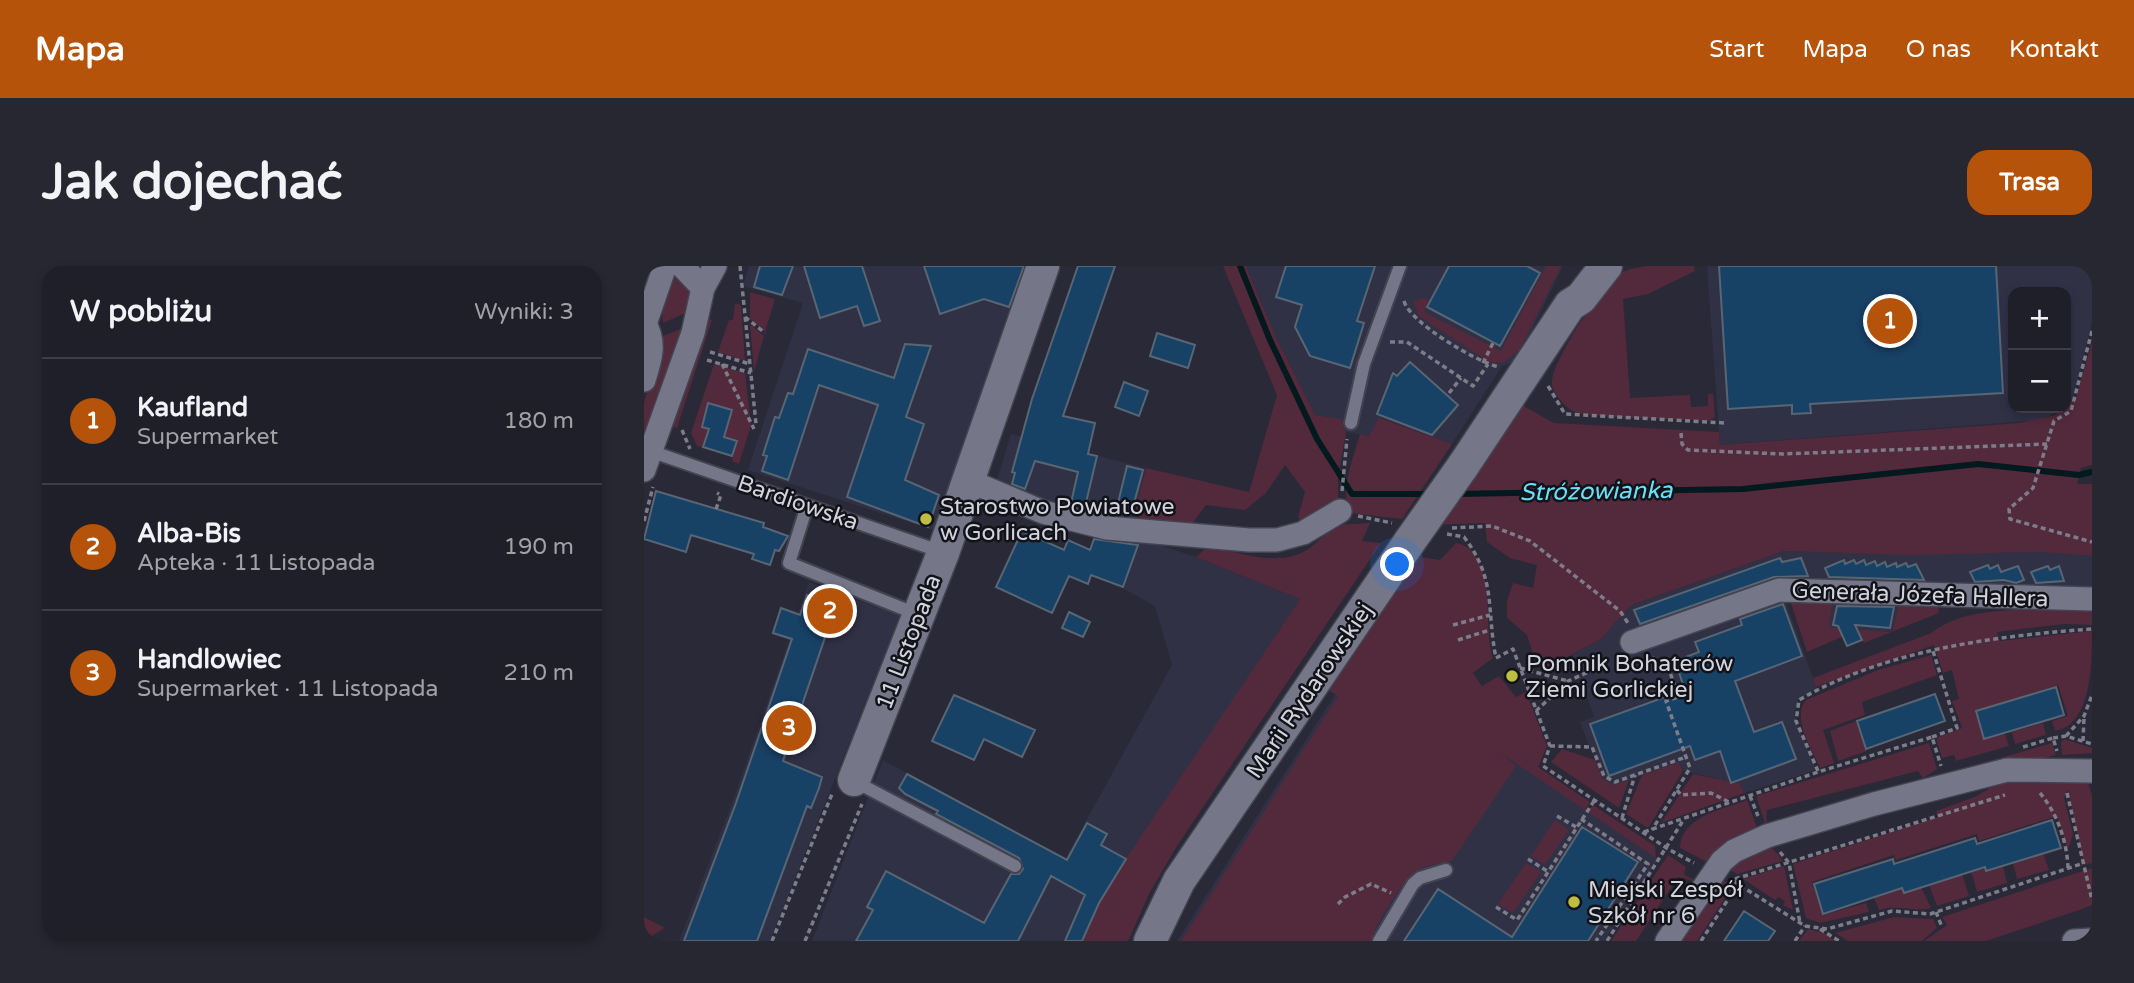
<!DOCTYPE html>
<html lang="pl">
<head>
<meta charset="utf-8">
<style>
  :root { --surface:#1f1f2a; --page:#272732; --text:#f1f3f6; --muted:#a1a2a8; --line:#3c3d47; --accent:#b45309 }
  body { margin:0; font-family:"Varela Round",sans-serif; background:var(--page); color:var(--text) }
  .controls { position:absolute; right:21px; top:21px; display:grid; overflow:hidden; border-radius:14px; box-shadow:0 4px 10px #0003 }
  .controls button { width:63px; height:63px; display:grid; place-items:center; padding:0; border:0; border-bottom:2px solid var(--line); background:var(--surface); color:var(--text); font:35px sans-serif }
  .you { position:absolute; left:754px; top:299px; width:24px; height:24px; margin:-18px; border:5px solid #fff; border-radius:50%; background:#1a73e8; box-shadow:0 0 0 10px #1a73e833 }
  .badge { display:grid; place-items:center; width:46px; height:46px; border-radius:50%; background:var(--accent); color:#fff; font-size:23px; font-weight:700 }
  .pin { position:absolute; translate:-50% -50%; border:4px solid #fff; box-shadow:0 2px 7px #0006 }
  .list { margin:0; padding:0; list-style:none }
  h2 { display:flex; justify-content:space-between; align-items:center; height:91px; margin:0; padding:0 28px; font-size:30px }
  h2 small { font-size:23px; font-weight:400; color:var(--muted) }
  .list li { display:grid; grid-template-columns:46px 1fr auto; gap:21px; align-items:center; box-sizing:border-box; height:126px; padding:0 28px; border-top:2px solid var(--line) }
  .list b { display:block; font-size:26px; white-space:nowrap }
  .list p { margin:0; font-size:23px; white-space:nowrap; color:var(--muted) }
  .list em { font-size:23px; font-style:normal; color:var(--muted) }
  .map { position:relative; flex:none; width:1448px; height:675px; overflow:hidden; border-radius:21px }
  header { display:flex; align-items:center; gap:42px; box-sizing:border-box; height:98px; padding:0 35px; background:var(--accent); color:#fff }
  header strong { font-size:33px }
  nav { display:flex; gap:38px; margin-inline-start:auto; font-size:24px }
  .intro { display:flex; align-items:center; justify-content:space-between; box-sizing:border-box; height:168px; padding:0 42px }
  h1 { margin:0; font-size:49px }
  .button { padding:18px 32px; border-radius:21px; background:var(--accent); color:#fff; font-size:24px; font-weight:700 }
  main { display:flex; gap:42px; padding:0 42px }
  aside { flex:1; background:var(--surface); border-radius:21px; box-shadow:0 4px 10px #0003 }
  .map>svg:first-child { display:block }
  .built { fill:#313146 }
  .green { fill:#53293c }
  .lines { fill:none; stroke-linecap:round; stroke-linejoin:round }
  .stream { stroke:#02191e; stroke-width:6 }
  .building { fill:#184166; stroke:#586674; stroke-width:2 }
  .lane-casing { stroke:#434450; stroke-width:16 }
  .street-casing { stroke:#434450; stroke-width:26 }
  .secondary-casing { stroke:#434450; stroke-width:35 }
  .path { stroke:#7c7d89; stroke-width:3.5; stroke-dasharray:5 3.5; stroke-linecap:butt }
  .lane { stroke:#757688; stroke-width:12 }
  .street { stroke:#757688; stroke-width:23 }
  .secondary { stroke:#757688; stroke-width:32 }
  .secondary-bridge-casing { stroke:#434450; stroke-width:35; stroke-linecap:butt }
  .secondary-bridge { stroke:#757688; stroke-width:32 }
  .poi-dot { fill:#bebe42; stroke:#121219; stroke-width:2.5 }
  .labels { text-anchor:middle; stroke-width:5; stroke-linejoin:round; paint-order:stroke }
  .street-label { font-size:23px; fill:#d2d3dd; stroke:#121219 }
  .poi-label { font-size:23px; fill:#d2d3dd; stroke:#121219; text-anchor:start }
  .water-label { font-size:24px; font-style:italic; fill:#6cdef6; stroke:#121219 }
</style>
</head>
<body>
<header>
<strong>Mapa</strong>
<nav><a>Start</a><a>Mapa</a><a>O nas</a><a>Kontakt</a></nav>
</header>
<div class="intro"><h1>Jak dojechać</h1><a class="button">Trasa</a></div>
<main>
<aside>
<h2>W pobliżu<small>Wyniki: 3</small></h2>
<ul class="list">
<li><span class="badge">1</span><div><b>Kaufland</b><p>Supermarket</p></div><em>180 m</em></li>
<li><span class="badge">2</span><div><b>Alba-Bis</b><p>Apteka · 11 Listopada</p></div><em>190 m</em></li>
<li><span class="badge">3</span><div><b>Handlowiec</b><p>Supermarket · 11 Listopada</p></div><em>210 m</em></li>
</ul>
</aside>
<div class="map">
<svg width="1448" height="675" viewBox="0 0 1448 675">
  <rect width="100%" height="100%" fill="#292938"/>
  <path class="built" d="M105,0h277l-93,264 -185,-60 55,-167 -60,-17z
    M602,0h317l-41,84 -9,12 -11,4 -50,78 -72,-26 -11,18 -23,-4 -6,-13 -25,-3 -38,-77z
    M1063,0h385v56l-20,79 -6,6v-115h-53v116h52l-25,12 -320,25z
    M367,168l135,34 -15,58 -136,-39z
    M497,273l55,18 104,42 -190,285 -28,57h-270l71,-181 182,99 107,-194 -17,-59 -31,-17z
    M1140,285l119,3 136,-2 53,4v34l-313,-7 38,106 -19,11 -4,14 22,56 -72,23 -5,-11 -8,3 -3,-4 -45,-10 -4,-9 -66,24 -11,-8 -22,-56 14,-5 -22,-62 29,-16 30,-34z
    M165,316l91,34 -130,325h-91l55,-143 55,-158 -18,-6 9,-28 18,6z
    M1189,335l66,2 -7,29 -64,-5z
    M692,427l123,29 200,137 -55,82h-427z"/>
  <path class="green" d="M579,0h23l31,73 38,76 26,4 5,13 -8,46v29l-33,21 -7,-11 7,-25 -20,-27 -19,28 -21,17 -39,-5 -14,19 -61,2 15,-58 103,24 28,-97z
    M902,0h15l-41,83 -17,14 -14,-1 -70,-46 -6,-15 11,-3 5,3 -5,11 77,39z
    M1002,0h48l1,5 -47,23 -25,5 7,99 60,-3 1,12 17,-1v-12h5l2,23 -6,4c-28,-3 -119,-1 -138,-11 -7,-5 -18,-16 -19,-25 -4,-19 52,-102 68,-112 7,-4 18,-5 26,-7z
    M27,5c17,7 22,22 19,40l-27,12 -2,-19z
    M106,26l25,7 -10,33 -15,-13z
    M91,37l6,2 4,56 -27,-9 11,-32h4z
    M63,52l5,2 -35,108 -6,-2z
    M106,58l14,12 -10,36z
    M44,60l-44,129v-52l19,-67z
    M1448,76v123l-11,3 -4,16h15v72l-53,-4 -130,3 -125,-4 -153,54 -30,34 -54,29 -12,-7 -8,-26 -20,-17v-17l6,-18 20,5 4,-23 -27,-7 -23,-16 -2,-19 -58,2 -18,-4 42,-67 46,-63 57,32 165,9 1,13 299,-22 37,-8 16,-14 3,1z
    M70,98l31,9 6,52 -12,39 -7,-3 5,-21 -29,-9 -6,16 -5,-1 -6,-13z
    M735,152l73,26 -50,75 -52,-6c-11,-21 4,-58 10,-79l9,2z
    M726,257l-8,18 19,2 -204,303 -27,46 -22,49h-46l27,-57 191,-285 -104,-42 14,-12c29,9 72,23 100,3 9,-7 16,-16 24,-23z
    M812,277c43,8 26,83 37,115l-20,15 9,13 17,-10 17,21 10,-5 21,54 -9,21 52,35 -5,8 -86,-58 17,14 -64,95c-13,2 -26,4 -37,11 -12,9 -41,54 -44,69h-190l157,-245 -10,-6 92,-133 20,3z
    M1146,334l43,1 -4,26 63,5 7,-29 39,4 1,6 -75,30 -6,-13 -51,22z
    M1391,342l57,3v14l-28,-1 -67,8 3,9 92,-10c0,32 0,94 -37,100l-3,-10 16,-5 -10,-31 -83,26 9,29 21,-6 4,12 -53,15 -2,-6 -12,3 -6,-20 26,-10 -10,-27 7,-2 -7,-29 -9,3 -9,-28 -118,42 -3,-9 118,-45c30,-23 68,-21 104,-25z
    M1287,389l6,20 -75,27 3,13 -42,15 11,33 -14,5c-8,-19 -29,-50 -14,-68l72,-30z
    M1212,455l11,30 -29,10 -8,-30z
    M1399,457l3,12 -31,9 -3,-12z
    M1420,473l28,9v5l-30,2 -1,-13z
    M1285,477l8,26 -14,9 -5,-7 -151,39 -1,16 -10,-30z
    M1408,477l4,12 -106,27 -2,-9z
    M918,483l33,11 7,18 11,7 16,-5 -10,28 -68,-46z
    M1035,496l4,9 -35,57 -22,-14 16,-39z
    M1049,508l35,7 3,3 8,-2 5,11 -83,30z
    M1367,508l76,5 5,17v67l-8,2 -16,-75 -4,8 9,36 -4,13 -2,1 -10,-32 -78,25 -2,-7 -81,26 -2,-5 -82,27 11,33 43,-12 3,9 -49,11 -14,-5 -13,-54 145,-47 -2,-6 41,-15z
    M1103,534l11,31 -49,32 -29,-15c1,-32 42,-38 67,-48z
    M949,539l62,41 1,12 -68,-46z
    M911,554l14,10 -24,35 -14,-9z
    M1125,578l14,17 -46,13 -11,-7z
    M1399,587l6,17 -32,9 -4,-16z
    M1024,589l18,12 -2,7 13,8 -19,-5 -42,64h-25z
    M882,597l15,9 -28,41 -15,-9z
    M1140,600l9,44 -10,-5 2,-4 -7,-4 -3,3 -32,-21z
    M1359,600l4,17 -30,9 -6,-21z
    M1448,602v37l-7,3 -99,33h-62l23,-16 -5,-8z
    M1318,608l7,22 -32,10 -8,-21z
    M1076,612l13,8 -36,55h-19z
    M1277,621l10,21c-17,5 -33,-4 -52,2l-5,-12 28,-10 2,5z
    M0,651l21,11 -15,9 -6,-6z
    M1250,651l39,2 4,9 -15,13h-74l-13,-8z
    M1164,663l16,4 11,8h-36z"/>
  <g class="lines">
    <path class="stream" d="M596,0l30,74 47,99 35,55h79
      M812,228l287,-5 235,-25 101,11 13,-3"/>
  </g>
  <path class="building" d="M116,0h33l-11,29 -28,-8z
    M160,0h58l18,55 -16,5 -7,-20 -37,12z
    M280,0h100l-15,41 -25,-8 -44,15z
    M434,0h37l-52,150 32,7 -7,31 9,2 -12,51 -14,-4 7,-31 -43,-11 -10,28 -13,-5 3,-11 -3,-1 20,-73z
    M642,0h89l-18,55 7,2 -14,45 -40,-12 -15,-29 7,-22 -26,-8z
    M805,0h78l13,7 -40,73 -73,-39z
    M1075,0h277l7,127 -193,11 1,9 -19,1v-9l-64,4z
    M513,67l38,12 -7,23 -38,-12z
    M261,78l26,2 -25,71 18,7 -19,56 34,15 -11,32 -81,-30 31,-92 -59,-20 -31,95 -26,-9 5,-15 -4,-1 12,-38 4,1 9,-25 5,1 15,-45 86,29z
    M766,96l48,43 -26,30 -55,-21 16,-41 4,3z
    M480,116l24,9 -9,25 -24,-9z
    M64,137l24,7 -8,27 13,4 -5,15 -29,-9 6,-18 -7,-2z
    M483,200l16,4 -10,37 -15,-4z
    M12,225l108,32 -1,4 25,9 -9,15 -4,-1 -5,15 -18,-6 2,-5 -63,-19 -5,17 -42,-13z
    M378,265l42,19 4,-10 22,10 4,-11 44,6 -15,42 -32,-12 -3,9 -19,-8 -17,37 -56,-26z
    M1136,292l2,4 19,-4 7,18 -34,1 -134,47 -6,-14z
    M1200,294l1,4 9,-4 2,4 8,-4 2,5 9,-4 2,5 8,-4 2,5 9,-4 1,4 9,-4 2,4 8,-3 8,16 -95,-3 -4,-9z
    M1344,299l2,4 8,-4 3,7 17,-6 6,14 -8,3 -12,-3 -29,2 -5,-10z
    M1404,300l2,4 9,-4 5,15 -28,2 -5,-11z
    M163,329l29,10 -53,156 39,16 -3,11 -8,20 -4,-2 -50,135h-73l52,-138 56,-164 -19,-6 8,-25 19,7z
    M1139,338l19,52 -67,25 19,51 28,-10 14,37 -65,24 -11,-32 -25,9 -5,-14 -81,30 -19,-52 95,-34 -10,-29 24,-9 -4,-10 47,-17 -2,-6z
    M1193,340l57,1 -4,21 -35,-3 7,15 -15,6 -9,-20 -5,-1z
    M425,346l21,10 -7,15 -21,-9z
    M1412,421l8,28 -80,24 -8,-28z
    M1291,428l10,27 -79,28 -9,-28z
    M310,429l81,35 -13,27 -38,-18 -10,21 -42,-19z
    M263,508l160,86 20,-37 20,11 -6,11 25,14 -27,44 -17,38h-17l20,-46 -34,-19 -33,65h-162l17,-31 -6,-3 19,-36 98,52 27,-49h8l4,-5 -4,-11 -83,-44 2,-3 -33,-17 -6,-6z
    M1408,554l9,28 -75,23 -1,-4 -81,26 -2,-5 -79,26 -9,-30 79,-25 1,5 81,-26 2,6z
    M938,561l56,35 -50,79h-184l34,-52 74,48z
    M1100,645l31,20 -7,10h-44z"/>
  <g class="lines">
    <g class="lane-casing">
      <path id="lane" d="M707,157l13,-59 36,-98
        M9,186l289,100
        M163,240l-18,57 130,52
        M210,515l161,85
        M735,675l34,-57 7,-6 26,-8"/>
    </g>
    <g class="street-casing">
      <path id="street" d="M38,0l21,22
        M0,56c12,20 7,36 0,58
        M1,58l20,-58
        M0,204l49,-137 10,-45 12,-22
        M325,215l74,31 64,16 142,12h28l26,-7 37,-22
        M988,376l147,-52 313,9
        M1023,675l55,-80 12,-10 33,-15 107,-32 133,-34 85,1
        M1430,675l18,-1"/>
    </g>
    <g class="secondary-casing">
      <path id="secondary" d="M819,200l107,-161 11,-7 25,-32
        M210,514l89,-227 100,-287
        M506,675l29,-60 231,-340"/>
    </g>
    <path class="path" d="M96,0l16,158
      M760,35c6,22 73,61 95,66
      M101,51l20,16
      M1448,65l-21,80 -17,10 -21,67 -24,21 1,10 82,23
      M746,76h17l66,44 15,-22
      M66,86l40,12
      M63,94l44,13
      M839,97l10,-20
      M78,98l32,65
      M904,120l17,28 161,9
      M805,127l12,-15
      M38,164l8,19
      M1037,167l1,11 6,6 94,4 265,-10
      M698,225l5,-52
      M72,243l5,-14 -4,-2
      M714,250l34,7
      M0,255l9,-34
      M808,262l40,-2 38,15 90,70 8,12
      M803,268l17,3c33,43 22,72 32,121l17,-9 37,97 -7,20 125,83 26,14
      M809,359l37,-10
      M814,374l32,-10
      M1008,391l18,15 8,25 -12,4 24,67 -38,62
      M876,402l48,13
      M892,445l32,-30 25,-11
      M1422,470l18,-20 8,-21
      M1288,471l25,-9 -24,-77
      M1409,472l13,-2 26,8
      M1439,475l1,-23
      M906,480l42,1 12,29 11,6 71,-25
      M1379,481l30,-9 4,13
      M1174,505l-22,-50 3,-21c86,-50 196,-64 293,-71
      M1033,524l4,5 30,-2 20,10
      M1396,527c17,20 27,48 28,75
      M1423,527l25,107
      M1106,530l8,20
      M913,550l19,11
      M978,552l13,-43
      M937,553l67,45 -52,77
      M1000,566l174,-60 114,-35 9,29
      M1136,586l9,11 11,60
      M884,593l19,12
      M1091,613l270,-84
      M1089,615l72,45 22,3 65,-18 38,3 151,-50
      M694,638l7,-7 26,-13 20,9
      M852,641l21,13 77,-119
      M1292,646l6,15
      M1176,663l19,12
      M0,670l5,5
      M128,675l60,-147
      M161,675l57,-137
      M963,675l77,-122
      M1057,675l37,-57
      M1151,675l10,-15"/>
    <use href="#lane" class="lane"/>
    <use href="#street" class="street"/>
    <use href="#secondary" class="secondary"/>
    <g class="secondary-bridge-casing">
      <path id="secondary-bridge" d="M766,275l53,-75"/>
    </g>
    <use href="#secondary-bridge" class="secondary-bridge"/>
  </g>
  <g class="poi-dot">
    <circle cx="282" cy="253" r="7"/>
    <circle cx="868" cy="410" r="7"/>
    <circle cx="930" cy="636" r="7"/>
  </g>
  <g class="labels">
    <g class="street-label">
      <text transform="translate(154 236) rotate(19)" y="8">Bardiowska</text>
      <text transform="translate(1276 328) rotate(2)" y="8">Generała Józefa Hallera</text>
      <text transform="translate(264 376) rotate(-69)" y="8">11 Listopada</text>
      <text transform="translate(665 424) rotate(-56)" y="8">Marii Rydarowskiej</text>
    </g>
    <g class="poi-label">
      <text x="296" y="248">Starostwo Powiatowe<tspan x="296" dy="26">w Gorlicach</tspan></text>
      <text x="882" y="405">Pomnik Bohaterów<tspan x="882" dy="26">Ziemi Gorlickiej</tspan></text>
      <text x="944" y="631">Miejski Zespół<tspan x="944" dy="26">Szkół nr 6</tspan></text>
    </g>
    <g class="water-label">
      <text transform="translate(952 225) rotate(-1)" y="8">Stróżowianka</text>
    </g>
  </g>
</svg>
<div class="controls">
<button>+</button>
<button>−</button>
</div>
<div class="you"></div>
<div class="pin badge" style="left:1246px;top:55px">1</div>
<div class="pin badge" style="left:186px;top:345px">2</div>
<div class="pin badge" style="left:145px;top:462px">3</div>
</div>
</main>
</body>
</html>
